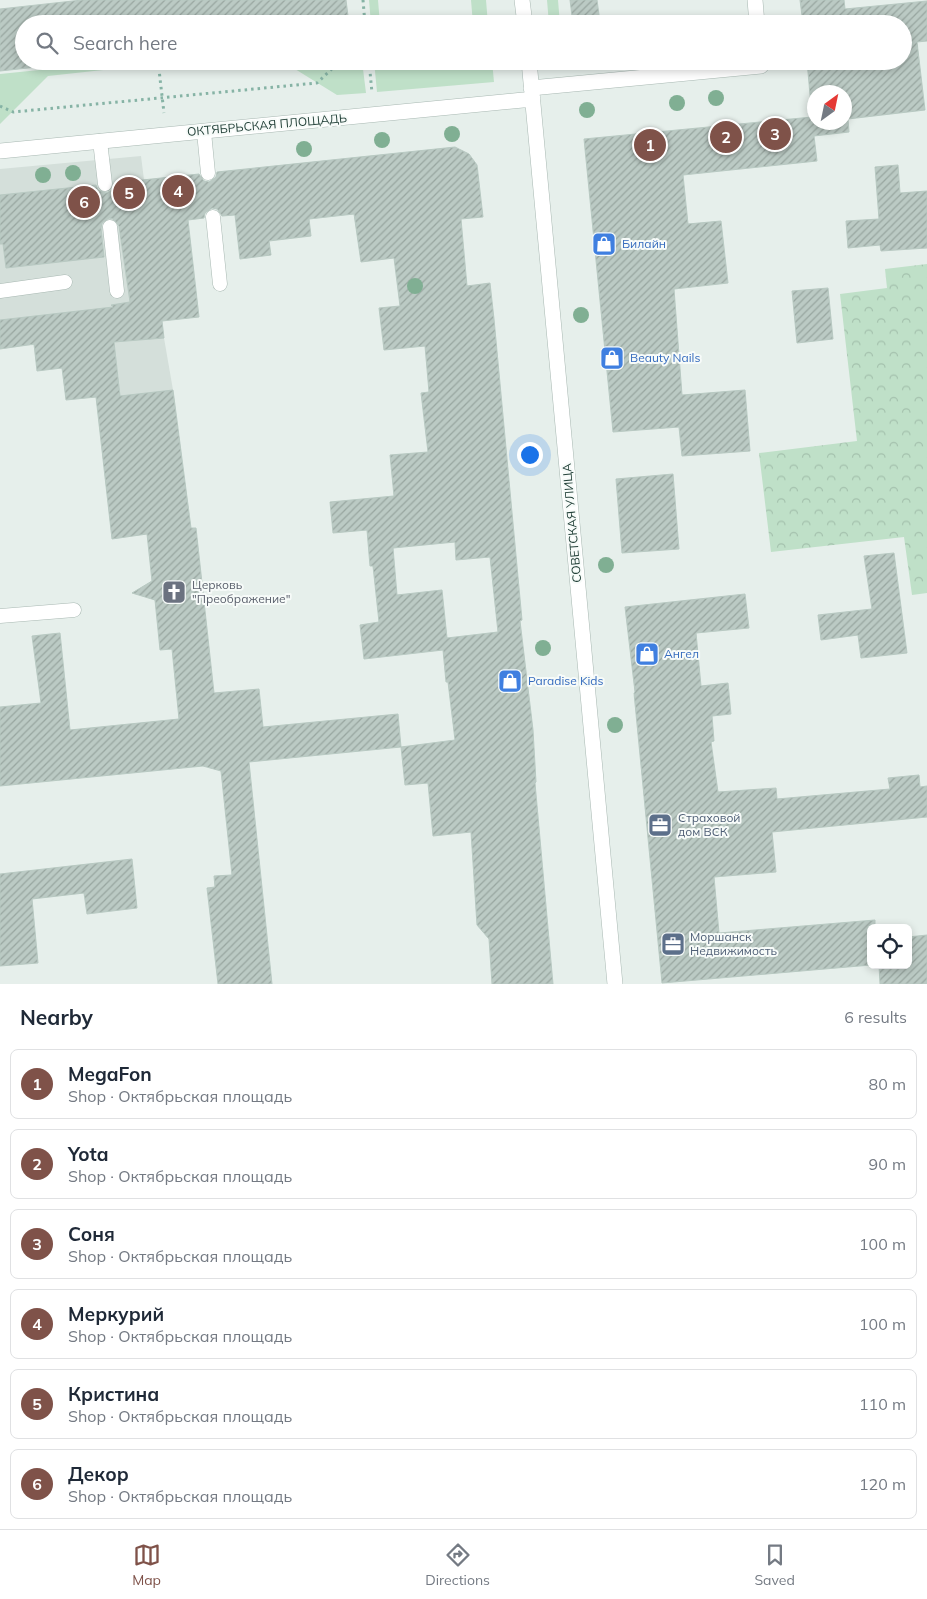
<!DOCTYPE html>
<html lang="en">
<head>
<meta charset="utf-8">
<style>
  :root { --surface:#fff; --page:#f2f2f3; --text:#1f2937; --muted:#747a83; --line:#e0e1e3; --accent:#7f5249 }
  body { margin:0; font-family:Mulish,sans-serif; background:var(--page); color:var(--text) }
  .controls { position:absolute; right:15px; bottom:15px; display:grid; overflow:hidden; border-radius:8px; box-shadow:0 2px 8px #0003 }
  .controls button { width:45px; height:45px; display:grid; place-items:center; padding:0; border:0; border-bottom:1px solid var(--line); background:var(--surface); color:var(--text); font:25px sans-serif }
  .compass { position:absolute; left:807px; top:85px; width:45px; height:45px; border-radius:50%; background:var(--surface); box-shadow:0 2px 8px #0003; rotate:33deg }
  .you { position:absolute; left:529px; top:454px; width:18px; height:18px; margin:-12px; border:4px solid #fff; border-radius:50%; background:#1a73e8; box-shadow:0 0 0 8px #1a73e833 }
  .badge { display:grid; place-items:center; width:32px; height:32px; border-radius:50%; background:var(--accent); color:#fff; font-size:16px; font-weight:700 }
  .pin { position:absolute; translate:-50% -50%; border:2px solid #fff; box-shadow:0 1px 5px #0006 }
  .list { margin:0; padding:0; list-style:none }
  h2 { display:flex; justify-content:space-between; align-items:center; height:65px; margin:0; padding:0 20px; font-size:21px }
  h2 small { font-size:16px; font-weight:400; color:var(--muted) }
  .list li { display:grid; grid-template-columns:32px 1fr auto; gap:15px; align-items:center; box-sizing:border-box; height:70px; margin:0 10px 10px; padding:0 10px; border:1px solid var(--line); border-radius:8px }
  .list b { display:block; font-size:19px; white-space:nowrap }
  .list p { margin:0; font-size:16px; white-space:nowrap; color:var(--muted) }
  .list em { font-size:16px; font-style:normal; color:var(--muted) }
  .icon { flex:none; width:28px; height:28px; fill:none; stroke:currentColor; stroke-width:2; stroke-linecap:round; stroke-linejoin:round }
  .map { position:relative; flex:none; width:927px; height:984px; overflow:hidden }
  .search { position:absolute; background:var(--surface); box-shadow:0 2px 8px #0003; left:15px; right:15px; top:15px; height:55px; display:flex; align-items:center; gap:12px; box-sizing:border-box; padding:0 18px; border-radius:28px; color:var(--muted); font-size:19px }
  .sheet { height:545px; background:var(--surface) }
  nav { display:flex; justify-content:space-around; align-items:center; box-sizing:border-box; height:70px; border-top:1px solid var(--line); background:var(--surface); font-size:14px; color:var(--muted) }
  nav a { display:grid; justify-items:center; gap:2px }
  nav .on { color:var(--accent) }
  .map>svg:first-child { display:block }
  .built { fill:#d4dfda }
  .green { fill:#bfe0c8 }
  .forest { fill:url(#forest-crowns) }
  .building { fill:url(#building-hatch); stroke:#b8c9c2; fill-rule:evenodd }
  .lines { fill:none; stroke-linecap:round; stroke-linejoin:round }
  .lane-casing { stroke:#a8b8b2; stroke-width:15 }
  .street-casing { stroke:#a8b8b2; stroke-width:16 }
  .path { stroke:#86b3a5; stroke-width:3; stroke-dasharray:2.5 4; stroke-linecap:butt }
  .lane { stroke:#fff; stroke-width:14 }
  .street { stroke:#fff; stroke-width:15 }
  .tree { fill:#80af93 }
  .labels { text-anchor:middle; stroke-width:4; stroke-linejoin:round; paint-order:stroke }
  .street-label { font-size:12px; fill:#24423a; stroke:#f7fbf9 }
  .shop-label { font-size:12px; fill:#366cbe; stroke:#f7fbf9; text-anchor:start }
  .worship-label { font-size:12px; fill:#5b616d; stroke:#f7fbf9; text-anchor:start }
  .service-label { font-size:12px; fill:#4e5e75; stroke:#f7fbf9; text-anchor:start }
</style>
</head>
<body>
<div class="map">
<svg width="927" height="984" viewBox="0 0 927 984">
  <defs>
    <pattern id="forest-crowns" width="20" height="18" patternUnits="userSpaceOnUse" patternTransform="scale(1.25)"><rect width="20" height="18" fill="#bfe0c8"/><path d="M2 6a3 3 0 1 1 6 0M12 15a3 3 0 1 1 6 0" fill="none" stroke="#a4c1ad"/></pattern>
    <pattern id="building-hatch" width="6" height="6" patternUnits="userSpaceOnUse" patternTransform="scale(1.25)"><rect width="6" height="6" fill="#bbcac4"/><path d="M-1 1l2-2M0 6l6-6M5 7l2-2" fill="none" stroke="#98a6a0"/></pattern>
  </defs>
  <rect width="100%" height="100%" fill="#e6efeb"/>
  <path class="built" d="M141,156l23,182 9,52 18,138 -79,11 -16,-142 -30,3 -7,-58 -59,7v-180z"/>
  <path class="green" d="M369,0h9l2,24h-9z
    M471,0h15l2,24h-15z
    M547,0h11l2,24h-11z
    M127,61h12l1,5 -92,10 -48,48v-50z
    M282,61h80l4,32 -29,2z
    M374,61h118l2,21 -117,10z"/>
  <path class="forest" d="M927,264v329l-15,2 -8,-58 -133,15 -12,-99 98,-12 -17,-147 47,-6 -2,-19z"/>
  <path class="building" d="M82,0h264l3,24h-325v37h70l-94,10v-62z
    M570,0h27l3,22 -27,2z
    M800,0h44l1,9 82,-8v40l-10,1 8,68 -77,9 1,13 -35,4 3,25 -134,14 5,49 33,-3 7,62 -54,6 8,106 63,-5 5,61 -68,5 -3,-29 -66,5 -29,-293 228,-22 -5,-56h96v-37h-100zM814,92h30v30h-30z
    M455,147l14,7 8,11 6,52 -22,2 6,67 23,-3 4,36 28,301 -2,1 13,109 3,52 -1,1 18,201h-61l-3,-45 -12,-14 -6,-93 -38,4 -5,-53 -23,2 -4,-38 -152,15 23,222h-54l-11,-96 8,-1 -1,-11 18,-1 -11,-104 -18,-5 -203,20v-79l41,-4 -9,-67 28,-3 10,97 109,-11 -7,-70 -12,1 -5,-50 -23,-7 20,-12 -5,-47 -35,5 -16,-142 -30,3 -4,-32 -25,3 -3,-27 -34,5v-29l113,-13 -2,-2 19,-3 -11,-76 -6,-7 -4,-1 -7,5 -1,5 3,29 -98,11 -3,-24h-3v-49l96,-10 2,5 8,3 5,-2 3,-8 85,-9 5,7 5,1 7,-5 1,-5zM212,208l5,1 5,7 13,-1 5,44 31,-4 -2,-14 42,-5 -2,-17 45,-5 7,48 33,-4 6,48 -21,2 5,42 41,-4 4,46 -8,1 7,59 -38,3 4,41 -64,6 3,31 34,-3 3,36h3l6,56 -19,3 4,34 79,-9 3,32h2l7,58 -54,7 -3,-33 -135,13 -4,-38 -45,4 -18,-165h-5l-18,-138 -53,6 -6,-54 50,-4 -2,-17 37,-4 -11,-97 16,-2 1,-5zM455,542l1,18 34,-3 8,75 -51,6 -5,-48 -45,5 -4,-47z
    M898,165l2,28 27,-2v57l-46,3 -1,-6 -32,3 -2,-27 33,-2 -4,-52z
    M828,288l5,51 -36,4 -5,-52z
    M673,474l6,75 -57,4 -6,-74z
    M894,553l13,100 -46,5 -3,-23 -37,5 -3,-25 54,-6 -8,-53z
    M745,594l4,34 -53,5 5,53 27,-3 3,31 -19,2 2,25 -3,1 7,50 58,-4 1,11 113,-10 -2,-11 31,-3 1,12 7,-1v31l-155,15 4,40 -62,5 5,56 156,-13v8h-4v37l-209,18 -28,-290 1,-1 -10,-85z
    M132,859l5,49 -50,6 -3,-21 -52,6 6,64 -38,3v-92z
    M927,935v49h-47l-1,-19h29v-28z"/>
  <g class="lines">
    <g class="lane-casing">
      <path id="lane" d="M204,132l4,41
        M100,141l5,43
        M213,217l7,67
        M110,227l7,64
        M0,291l65,-9
        M0,616l74,-6"/>
    </g>
    <g class="street-casing">
      <path id="street" d="M522,0l3,24
        M755,0l2,24
        M529,61l86,923
        M531,88l230,-22 -1,-5
        M0,151l533,-52"/>
    </g>
    <path class="path" d="M363,0l2,24
      M158,61l6,52
      M369,61l3,32
      M0,106l13,6 304,-29 23,-22"/>
    <use href="#lane" class="lane"/>
    <use href="#street" class="street"/>
  </g>
  <g class="tree">
    <circle cx="716" cy="98" r="8"/>
    <circle cx="677" cy="103" r="8"/>
    <circle cx="587" cy="110" r="8"/>
    <circle cx="452" cy="134" r="8"/>
    <circle cx="382" cy="140" r="8"/>
    <circle cx="304" cy="149" r="8"/>
    <circle cx="73" cy="173" r="8"/>
    <circle cx="43" cy="175" r="8"/>
    <circle cx="415" cy="286" r="8"/>
    <circle cx="581" cy="315" r="8"/>
    <circle cx="606" cy="565" r="8"/>
    <circle cx="543" cy="648" r="8"/>
    <circle cx="615" cy="725" r="8"/>
  </g>
  <defs>
    <g id="shop-square" transform="scale(1.25)"><rect x="-9" y="-9" width="18" height="18" rx="4" fill="#3f7fe0" stroke="#f7fbf9"/><path d="M-5-2.5h2.3a2.7 3.5 0 0 1 5.4 0H5L5.5 6h-11ZM-1.5-2.5h3a1.5 2.3 0 0 0-3 0Z" fill="#fff"/></g>
    <g id="church-square" transform="scale(1.25)"><rect x="-9" y="-9" width="18" height="18" rx="4" fill="#6b7280" stroke="#f7fbf9"/><path d="M-1.2-6h2.4v3.5h3.3v2.4h-3.3V6h-2.4V-.1h-3.3v-2.4h3.3Z" fill="#fff"/></g>
    <g id="office-square" transform="scale(1.25)"><rect x="-9" y="-9" width="18" height="18" rx="4" fill="#5c6f8a" stroke="#f7fbf9"/><path d="M-6-3h4V-5.5h4V-3h4V5H-6ZM-1-4.5V-3h2v-1.5ZM-6 0V1H6V0Z" fill="#fff"/></g>
  </defs>
  <g fill-rule="evenodd">
    <use href="#shop-square" x="604" y="244"/>
    <use href="#shop-square" x="612" y="358"/>
    <use href="#church-square" x="174" y="592"/>
    <use href="#shop-square" x="647" y="654"/>
    <use href="#shop-square" x="510" y="681"/>
    <use href="#office-square" x="660" y="825"/>
    <use href="#office-square" x="673" y="944"/>
  </g>
  <g class="labels">
    <g class="street-label">
      <text transform="translate(267 125) rotate(-5)" y="4">ОКТЯБРЬСКАЯ ПЛОЩАДЬ</text>
      <text transform="translate(572 523) rotate(-95)" y="4">СОВЕТСКАЯ УЛИЦА</text>
    </g>
    <g class="shop-label">
      <text x="622" y="248">Билайн</text>
      <text x="630" y="362">Beauty Nails</text>
      <text x="664" y="658">Ангел</text>
      <text x="528" y="685">Paradise Kids</text>
    </g>
    <g class="worship-label">
      <text x="192" y="589">Церковь<tspan x="192" dy="14">"Преображение"</tspan></text>
    </g>
    <g class="service-label">
      <text x="678" y="822">Страховой<tspan x="678" dy="14">дом ВСК</tspan></text>
      <text x="690" y="941">Моршанск<tspan x="690" dy="14">Недвижимость</tspan></text>
    </g>
  </g>
</svg>
<div class="controls">
<button><svg class="icon" aria-label="locate" viewBox="0 0 24 24"><circle cx="12" cy="12" r="6"/><path d="M12 2v4M12 18v4M2 12h4M18 12h4"/></svg></button>
</div>
<svg class="compass" viewBox="-18 -18 36 36"><path d="M0-13l5 13h-10z" fill="#e53935"/><path d="M0 13l5-13h-10z" fill="#747a83"/></svg>
<div class="you"></div>
<div class="pin badge" style="left:650px;top:145px">1</div>
<div class="pin badge" style="left:726px;top:137px">2</div>
<div class="pin badge" style="left:775px;top:134px">3</div>
<div class="pin badge" style="left:178px;top:191px">4</div>
<div class="pin badge" style="left:129px;top:193px">5</div>
<div class="pin badge" style="left:84px;top:202px">6</div>
<div class="search"><svg class="icon" aria-label="search" viewBox="0 0 24 24"><circle cx="10" cy="10" r="6"/><path d="M15 15l6 6"/></svg>Search here</div>
</div>
<section class="sheet">
<h2>Nearby<small>6 results</small></h2>
<ul class="list">
<li><span class="badge">1</span><div><b>MegaFon</b><p>Shop · Октябрьская площадь</p></div><em>80 m</em></li>
<li><span class="badge">2</span><div><b>Yota</b><p>Shop · Октябрьская площадь</p></div><em>90 m</em></li>
<li><span class="badge">3</span><div><b>Соня</b><p>Shop · Октябрьская площадь</p></div><em>100 m</em></li>
<li><span class="badge">4</span><div><b>Меркурий</b><p>Shop · Октябрьская площадь</p></div><em>100 m</em></li>
<li><span class="badge">5</span><div><b>Кристина</b><p>Shop · Октябрьская площадь</p></div><em>110 m</em></li>
<li><span class="badge">6</span><div><b>Декор</b><p>Shop · Октябрьская площадь</p></div><em>120 m</em></li>
</ul>
</section>
<nav>
<a class="on"><svg class="icon" aria-label="map" viewBox="0 0 24 24"><path d="M3 6l6-2 6 2 6-2v14l-6 2-6-2-6 2zM9 4v14M15 6v14"/></svg>Map</a>
<a><svg class="icon" aria-label="directions" viewBox="0 0 24 24"><path d="M12 3l9 9-9 9-9-9zM9 14v-3h6M13 9l2 2-2 2"/></svg>Directions</a>
<a><svg class="icon" aria-label="saved" viewBox="0 0 24 24"><path d="M7 4h10v16l-5-4-5 4z"/></svg>Saved</a>
</nav>
</body>
</html>
